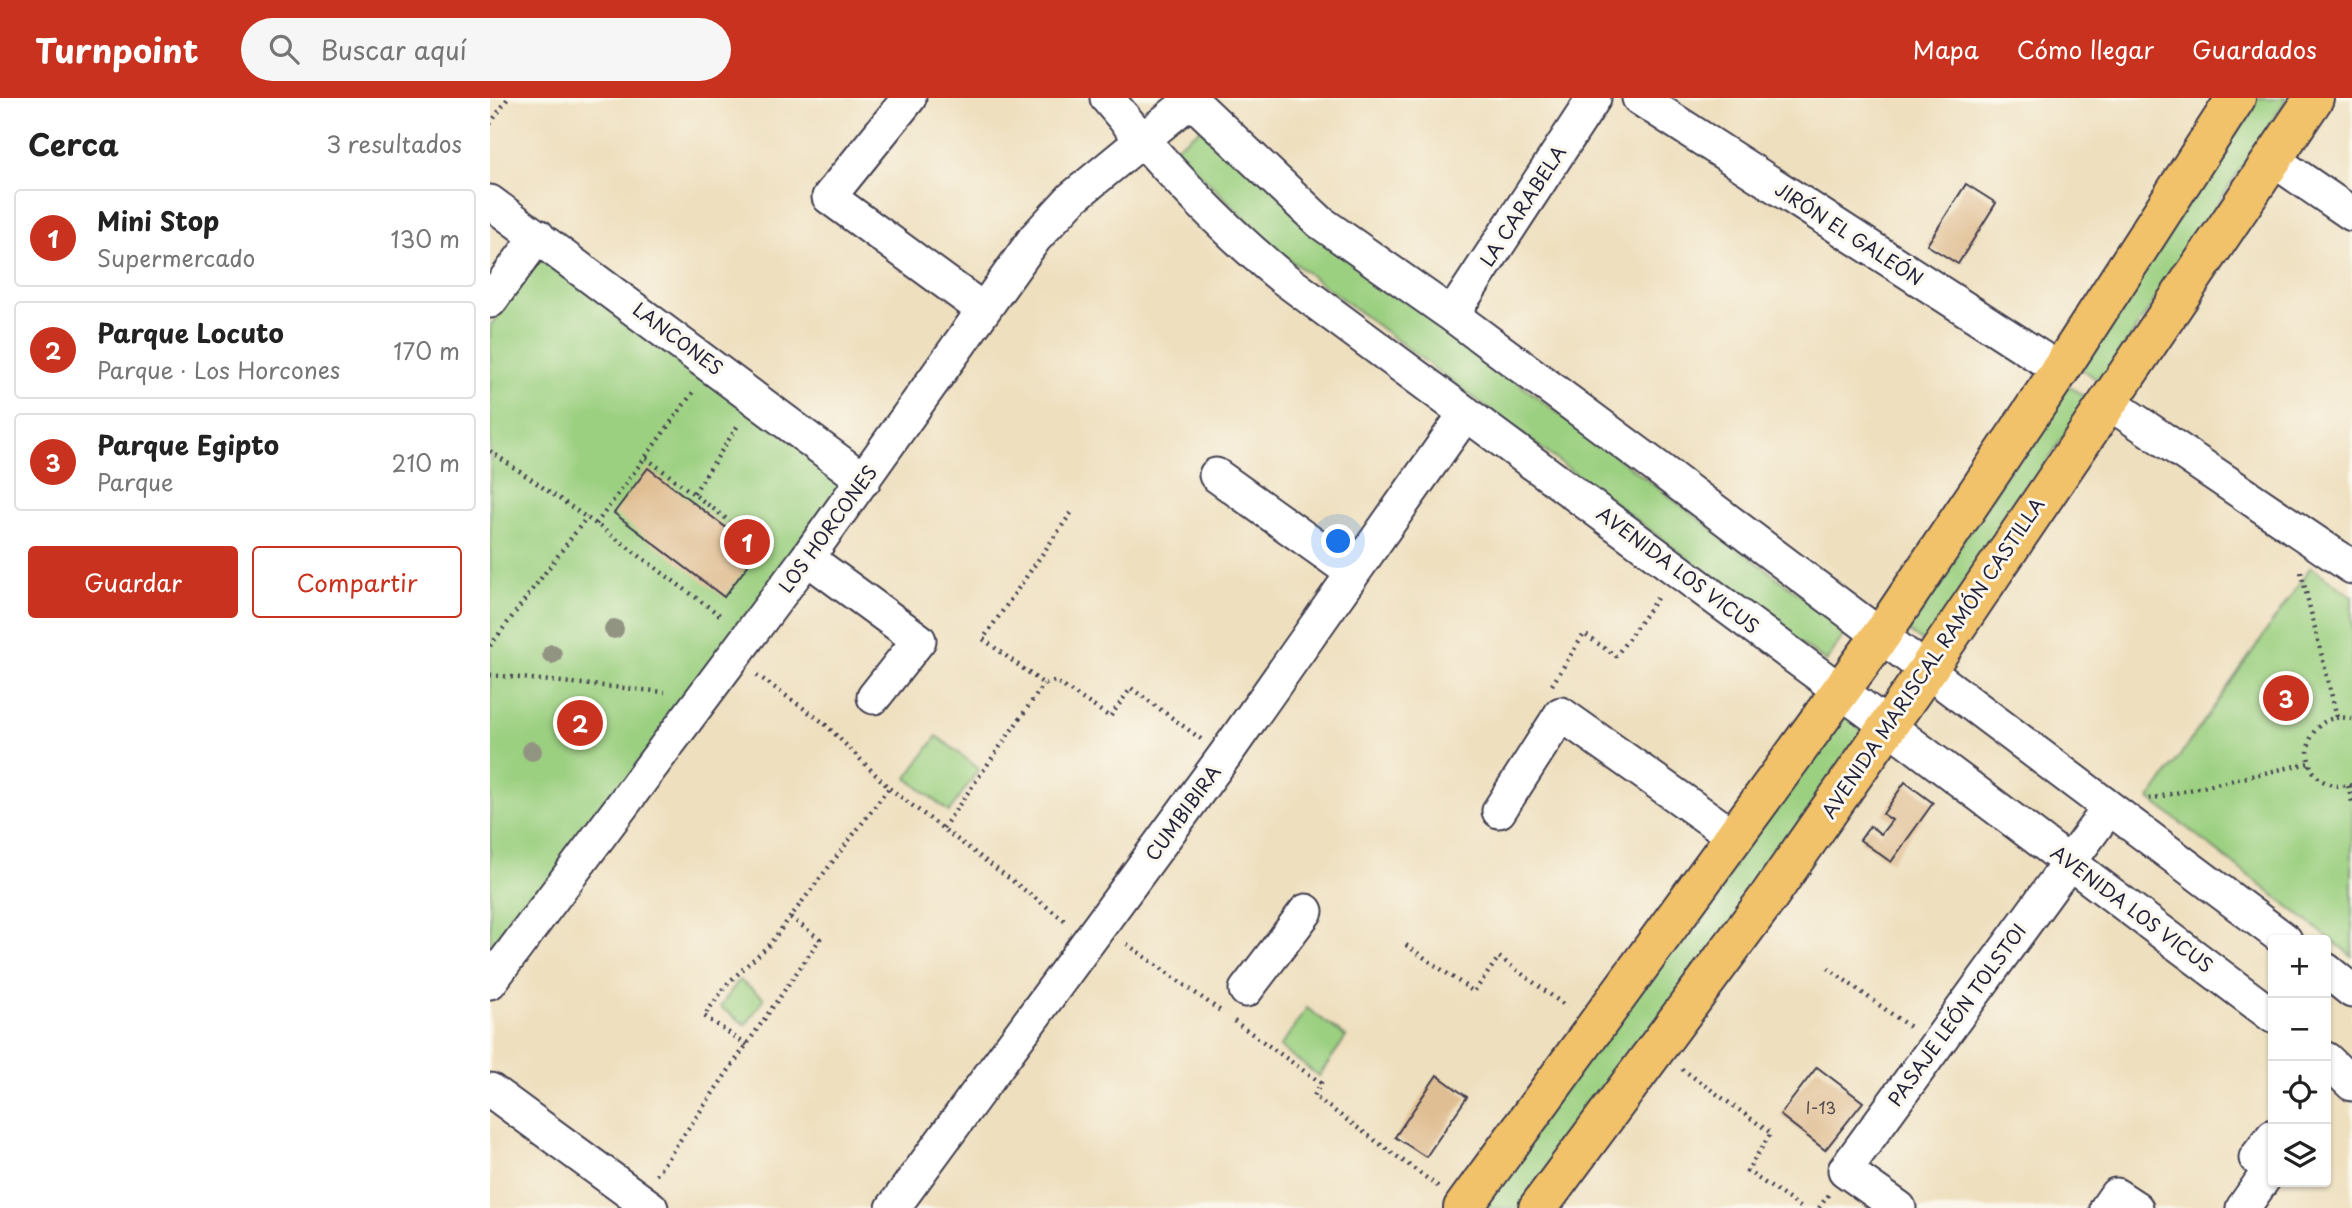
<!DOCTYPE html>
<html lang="es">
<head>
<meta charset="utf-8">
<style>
  :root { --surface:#fff; --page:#f6f6f6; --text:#222; --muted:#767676; --line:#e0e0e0; --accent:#c8321e }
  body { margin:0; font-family:"Playpen Sans",sans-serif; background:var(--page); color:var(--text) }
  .controls { position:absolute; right:21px; bottom:21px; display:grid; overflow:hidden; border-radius:7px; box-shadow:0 2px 5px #0004 }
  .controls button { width:63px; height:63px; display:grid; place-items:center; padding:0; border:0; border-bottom:2px solid var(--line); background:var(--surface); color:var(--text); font:35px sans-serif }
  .you { position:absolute; left:849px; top:444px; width:24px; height:24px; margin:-18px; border:5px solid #fff; border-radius:50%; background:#1a73e8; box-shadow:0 0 0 10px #1a73e833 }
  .badge { display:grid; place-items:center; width:46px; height:46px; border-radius:50%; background:var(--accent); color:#fff; font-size:23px; font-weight:700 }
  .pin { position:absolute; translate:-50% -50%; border:4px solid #fff; box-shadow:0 2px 7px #0006 }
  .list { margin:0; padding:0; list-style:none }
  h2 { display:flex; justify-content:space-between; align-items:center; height:91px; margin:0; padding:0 28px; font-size:30px }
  h2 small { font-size:23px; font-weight:400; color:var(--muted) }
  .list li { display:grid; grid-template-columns:46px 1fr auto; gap:21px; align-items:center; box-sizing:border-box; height:98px; margin:0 14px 14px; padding:0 14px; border:2px solid var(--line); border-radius:7px }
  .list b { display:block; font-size:26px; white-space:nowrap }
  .list p { margin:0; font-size:23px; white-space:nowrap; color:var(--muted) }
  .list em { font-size:23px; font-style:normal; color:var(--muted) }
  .actions { display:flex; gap:14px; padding:21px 28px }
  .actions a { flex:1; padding:16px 0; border:2px solid var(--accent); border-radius:7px; text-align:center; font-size:24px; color:var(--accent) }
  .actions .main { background:var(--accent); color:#fff }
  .icon { flex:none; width:38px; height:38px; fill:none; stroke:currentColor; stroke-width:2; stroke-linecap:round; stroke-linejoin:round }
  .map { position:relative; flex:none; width:1862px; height:1110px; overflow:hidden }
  header { display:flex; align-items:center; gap:42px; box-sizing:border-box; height:98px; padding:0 35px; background:var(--accent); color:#fff }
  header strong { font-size:33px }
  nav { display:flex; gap:38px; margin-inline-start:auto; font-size:24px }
  .search { width:490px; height:63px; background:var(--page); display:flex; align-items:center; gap:18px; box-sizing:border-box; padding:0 24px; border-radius:38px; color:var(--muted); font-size:26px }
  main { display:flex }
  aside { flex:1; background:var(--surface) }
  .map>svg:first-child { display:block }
  .green { fill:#9cd081; stroke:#5f795e; stroke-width:2 }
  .building { fill:#e0be93 }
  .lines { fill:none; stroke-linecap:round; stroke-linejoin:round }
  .minor-casing { stroke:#413e4f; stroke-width:37 }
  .major-casing { stroke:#413e4f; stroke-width:42 }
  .path { stroke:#413e4f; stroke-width:4.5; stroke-dasharray:2 5; stroke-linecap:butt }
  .minor { stroke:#fff; stroke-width:33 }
  .major { stroke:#f2c26a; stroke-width:38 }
  .tree { fill:#929482 }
  .labels { text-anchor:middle; stroke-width:6; stroke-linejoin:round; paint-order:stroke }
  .number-label { font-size:16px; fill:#524951 }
  .street-label { font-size:19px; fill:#22223b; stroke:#fbf7ec }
</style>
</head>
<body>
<header>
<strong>Turnpoint</strong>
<div class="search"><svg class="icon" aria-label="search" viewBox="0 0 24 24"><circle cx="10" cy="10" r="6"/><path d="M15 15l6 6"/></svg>Buscar aquí</div>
<nav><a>Mapa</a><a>Cómo llegar</a><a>Guardados</a></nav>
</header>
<main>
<aside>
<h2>Cerca<small>3 resultados</small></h2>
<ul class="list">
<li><span class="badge">1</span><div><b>Mini Stop</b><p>Supermercado</p></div><em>130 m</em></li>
<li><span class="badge">2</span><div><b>Parque Locuto</b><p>Parque · Los Horcones</p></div><em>170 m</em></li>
<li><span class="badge">3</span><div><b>Parque Egipto</b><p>Parque</p></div><em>210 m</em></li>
</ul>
<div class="actions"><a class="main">Guardar</a><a>Compartir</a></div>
</aside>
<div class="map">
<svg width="1862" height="1110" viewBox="0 0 1862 1110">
  <rect width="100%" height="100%" fill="#fbf7ec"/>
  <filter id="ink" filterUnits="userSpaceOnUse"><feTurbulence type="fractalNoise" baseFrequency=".0143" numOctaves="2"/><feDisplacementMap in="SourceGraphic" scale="14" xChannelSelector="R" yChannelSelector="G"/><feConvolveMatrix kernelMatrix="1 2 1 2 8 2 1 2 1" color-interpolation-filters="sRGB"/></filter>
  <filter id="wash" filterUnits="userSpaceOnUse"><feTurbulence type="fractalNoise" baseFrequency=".00686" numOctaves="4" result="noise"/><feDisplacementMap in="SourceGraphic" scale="28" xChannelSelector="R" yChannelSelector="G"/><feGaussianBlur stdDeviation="1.57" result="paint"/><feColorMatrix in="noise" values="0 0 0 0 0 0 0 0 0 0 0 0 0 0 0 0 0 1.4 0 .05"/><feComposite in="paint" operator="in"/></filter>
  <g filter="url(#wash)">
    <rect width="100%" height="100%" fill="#eedfbe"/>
    <path class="green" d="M1768,0h29l-186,284 -21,-14z
      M712,30l226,187 419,315 -21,32 -548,-411 -104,-103z
      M52,157l308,228 -360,479v-636z
      M1576,286l22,15 -161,245 -23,-15z
      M1821,469l41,29v360l-202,-157z
      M1352,608l31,24 -345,478h-52z
      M447,638l42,33 -30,43 -42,-34z
      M249,882l25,18 -18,27 -26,-18z
      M817,910l39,29 -27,39 -39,-29z"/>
    <g id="blocks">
      <path class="building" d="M1476,86l30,19 -38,61 -31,-19z
        M158,370l110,84 -34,45 -110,-84z
        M1415,684l28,21 -42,59 -31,-22 10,-14 11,8 11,-14 -9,-6z
        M1327,969l46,35 -38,48 -45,-35z
        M947,977l30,22 -41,60 -31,-20z"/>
    </g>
  </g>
  <g filter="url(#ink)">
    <use href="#blocks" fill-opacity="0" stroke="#413e4f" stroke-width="2"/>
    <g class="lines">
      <g class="minor-casing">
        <path id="minor" d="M419,0l-80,99 153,112
          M617,0c53,64 112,128 176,180l605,448 385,290
          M699,0l131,124 132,93 202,150 631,475
          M1149,0l421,272
          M1782,61l80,55
          M0,104l374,278
          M0,203l48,-65
          M962,217l142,-217
          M1618,304l244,165
          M726,377l137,98
          M317,460l112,82 -45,57
          M1009,713l62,-97 175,124
          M1836,872l26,21
          M0,884l317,-424 228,-320 37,-40 119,-98
          M756,892l60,-79
          M1836,961l26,25
          M0,992l161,118
          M403,1110l332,-453 241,-342
          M1409,1110l-54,-38 264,-362
          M1617,1110l9,-13 20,13
          M1753,1110l28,-40 -15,-10 17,-22"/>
      </g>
      <g class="major-casing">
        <path id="major" d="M973,1110l419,-574 178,-264 176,-272
          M1048,1110l229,-309 160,-229 387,-572"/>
      </g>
      <path class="path" d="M0,26l18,-26
        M0,353l106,73 125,92
        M156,360l126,95
        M204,395l45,-69
        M581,415l-88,126 61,45 11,-3 55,36 21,-29 70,51
        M106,426l98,-133
        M1811,474l36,145
        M0,548l97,-129
        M0,577l175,17
        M267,577l67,48 65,65 178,134
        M1062,587l32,-51 32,22 44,-62
        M1862,621c-55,-14 -62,77 0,66
        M1858,688l4,16
        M1659,701l160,-36
        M453,730l101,-144
        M637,846l95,68
        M916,847l68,47 25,-35 68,50
        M1338,870l83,60
        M744,923l87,62 -7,13 125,91
        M257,947l-43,-29 24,-33 41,-38 120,-157
        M1192,971l89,64 -24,38 55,37
        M166,1077l164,-236 -30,-22
        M1329,1110l10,-14"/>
      <use href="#minor" class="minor"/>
      <use href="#major" class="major"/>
    </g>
    <g class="tree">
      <circle cx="124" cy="531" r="10"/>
      <circle cx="62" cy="556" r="10"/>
      <circle cx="87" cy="628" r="10"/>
      <circle cx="42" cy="653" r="10"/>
    </g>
  </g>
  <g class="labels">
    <g class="number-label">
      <text x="1331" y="1016">I-13</text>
    </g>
    <g class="street-label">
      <text transform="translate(1033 108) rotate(-57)" y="7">LA CARABELA</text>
      <text transform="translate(1359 136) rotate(33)" y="7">JIRÓN EL GALEÓN</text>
      <text transform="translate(188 241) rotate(37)" y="7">LANCONES</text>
      <text transform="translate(338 431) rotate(-54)" y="7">LOS HORCONES</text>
      <text transform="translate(1188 472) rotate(37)" y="7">AVENIDA LOS VICUS</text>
      <text transform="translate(1443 560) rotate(-56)" y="7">AVENIDA MARISCAL RAMÓN CASTILLA</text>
      <text transform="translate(693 715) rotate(-54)" y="7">CUMBIBIRA</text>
      <text transform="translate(1642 811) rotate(37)" y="7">AVENIDA LOS VICUS</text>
      <text transform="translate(1467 917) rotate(-54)" y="7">PASAJE LEÓN TOLSTOI</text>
    </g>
  </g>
</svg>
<div class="controls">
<button>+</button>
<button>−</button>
<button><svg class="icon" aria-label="locate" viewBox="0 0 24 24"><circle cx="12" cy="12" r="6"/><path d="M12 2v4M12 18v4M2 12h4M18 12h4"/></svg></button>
<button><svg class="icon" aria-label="layers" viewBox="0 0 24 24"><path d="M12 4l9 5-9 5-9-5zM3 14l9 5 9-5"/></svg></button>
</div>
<div class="you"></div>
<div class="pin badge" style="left:257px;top:444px">1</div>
<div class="pin badge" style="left:90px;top:625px">2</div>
<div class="pin badge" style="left:1796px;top:600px">3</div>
</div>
</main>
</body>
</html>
